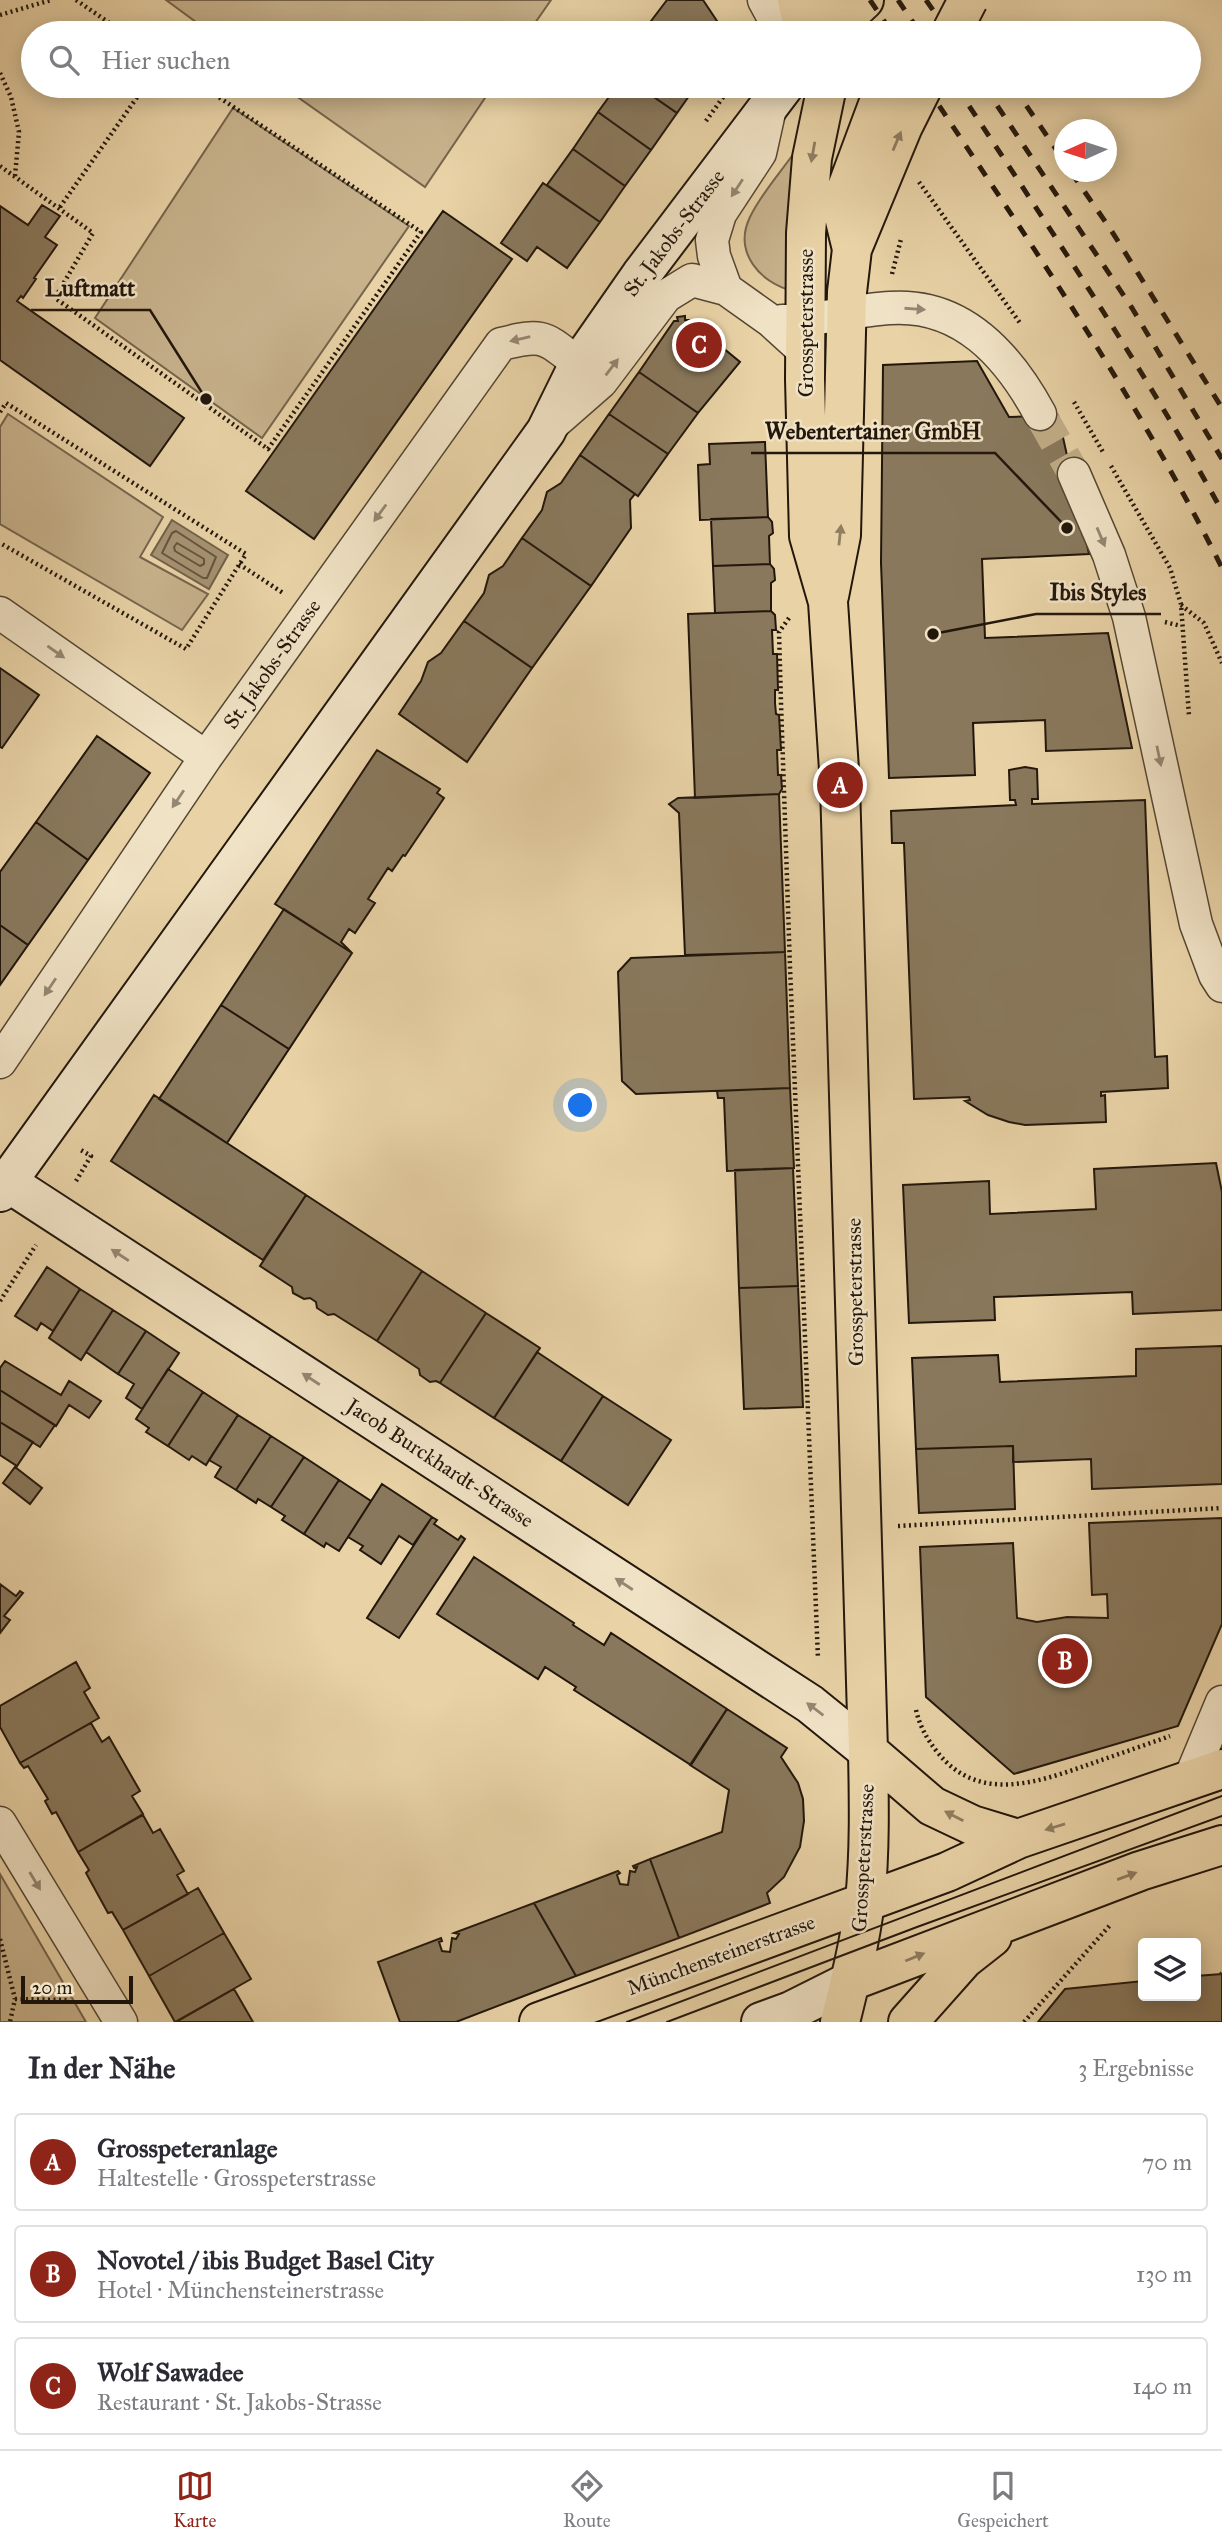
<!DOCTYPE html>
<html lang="de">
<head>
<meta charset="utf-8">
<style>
  :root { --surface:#fff; --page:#f2f2f3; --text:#2b2b33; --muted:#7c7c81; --line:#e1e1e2; --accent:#8f2418 }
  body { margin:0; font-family:"IM FELL Great Primer",serif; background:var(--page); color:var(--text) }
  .controls { position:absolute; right:21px; bottom:21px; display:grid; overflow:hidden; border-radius:7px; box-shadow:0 4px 18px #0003 }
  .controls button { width:63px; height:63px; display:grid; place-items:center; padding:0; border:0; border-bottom:2px solid var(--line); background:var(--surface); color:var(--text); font:35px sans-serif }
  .compass { position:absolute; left:1054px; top:119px; width:63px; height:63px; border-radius:50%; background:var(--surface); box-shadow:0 4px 18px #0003; rotate:267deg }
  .scale { position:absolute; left:21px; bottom:18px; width:112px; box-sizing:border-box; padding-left:7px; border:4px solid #23170c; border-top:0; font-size:19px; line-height:24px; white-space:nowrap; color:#23170c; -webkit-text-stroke:5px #f0e2c5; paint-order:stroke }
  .you { position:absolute; left:581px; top:1106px; width:24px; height:24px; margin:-18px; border:5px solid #fff; border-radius:50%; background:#1a73e8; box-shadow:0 0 0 10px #1a73e833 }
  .badge { display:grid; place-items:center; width:46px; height:46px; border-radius:50%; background:var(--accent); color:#fff; font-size:23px; font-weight:700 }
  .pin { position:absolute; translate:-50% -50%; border:4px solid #fff; box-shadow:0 2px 7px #0006 }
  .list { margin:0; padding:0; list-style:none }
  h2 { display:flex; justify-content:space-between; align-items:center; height:91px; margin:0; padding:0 28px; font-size:30px }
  h2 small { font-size:23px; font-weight:400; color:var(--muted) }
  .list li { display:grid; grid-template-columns:46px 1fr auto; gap:21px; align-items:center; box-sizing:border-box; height:98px; margin:0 14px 14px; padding:0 14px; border:2px solid var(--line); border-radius:7px }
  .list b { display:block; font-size:26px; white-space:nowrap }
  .list p { margin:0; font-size:23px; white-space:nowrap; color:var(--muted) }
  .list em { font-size:23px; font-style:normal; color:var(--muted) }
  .icon { flex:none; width:38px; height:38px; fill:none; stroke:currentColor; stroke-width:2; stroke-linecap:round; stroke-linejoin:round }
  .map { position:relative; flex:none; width:1222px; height:2022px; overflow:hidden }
  .search { position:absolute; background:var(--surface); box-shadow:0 4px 18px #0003; left:21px; right:21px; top:21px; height:77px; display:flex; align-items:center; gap:18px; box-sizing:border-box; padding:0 24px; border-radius:38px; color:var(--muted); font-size:26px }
  .sheet { height:427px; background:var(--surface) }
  nav { display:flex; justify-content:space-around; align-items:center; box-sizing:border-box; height:98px; border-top:2px solid var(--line); background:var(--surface); font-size:19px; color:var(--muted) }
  nav a { display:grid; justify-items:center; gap:4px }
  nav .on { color:var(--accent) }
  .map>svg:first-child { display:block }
  .green { fill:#c7b28c; stroke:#75644c; stroke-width:2 }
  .water { fill:#a59272; stroke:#716149; stroke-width:2 }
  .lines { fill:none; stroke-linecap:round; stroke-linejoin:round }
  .shore { stroke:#64543f; stroke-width:2 }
  .building { fill:#89785c; stroke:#23170c; stroke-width:2 }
  .street-tunnel { stroke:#c1ad87; stroke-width:32; stroke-dasharray:32 16; stroke-linecap:butt }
  .street-casing { stroke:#544632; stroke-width:35 }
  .secondary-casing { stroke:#23170c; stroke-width:42 }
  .primary-casing { stroke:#23170c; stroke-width:42 }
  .highway-casing { stroke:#23170c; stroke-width:42 }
  .path { stroke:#23170c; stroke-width:4.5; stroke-dasharray:2 3.5; stroke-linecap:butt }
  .street { stroke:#f0e2c5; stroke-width:32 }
  .secondary { stroke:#f0e2c5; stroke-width:38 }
  .primary { stroke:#e8d2a6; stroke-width:38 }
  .highway { stroke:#e8d2a6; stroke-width:38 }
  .tram { stroke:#23170c; stroke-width:2 }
  .rail { stroke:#23170c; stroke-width:5; stroke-dasharray:12 12; stroke-linecap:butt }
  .primary-bridge-casing { stroke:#23170c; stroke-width:42; stroke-linecap:butt }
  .primary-bridge { stroke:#e8d2a6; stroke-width:38 }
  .oneway { fill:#8f7e61 }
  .oneway2 { fill:#948772 }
  .labels { text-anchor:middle; stroke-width:5; stroke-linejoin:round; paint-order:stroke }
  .street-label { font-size:21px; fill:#23170c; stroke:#f0e2c5 }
  .leader { fill:none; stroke:#23170c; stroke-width:2.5 }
  .callout-dot { fill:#23170c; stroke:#f0e2c5; stroke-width:2.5 }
  .callout-label { font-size:23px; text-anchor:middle; font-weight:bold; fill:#23170c; stroke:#f0e2c5; stroke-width:5; stroke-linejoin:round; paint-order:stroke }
</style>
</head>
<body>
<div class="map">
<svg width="1222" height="2022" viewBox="0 0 1222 2022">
  <rect width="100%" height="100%" fill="#e8d2a6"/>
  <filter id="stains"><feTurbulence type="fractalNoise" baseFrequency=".00286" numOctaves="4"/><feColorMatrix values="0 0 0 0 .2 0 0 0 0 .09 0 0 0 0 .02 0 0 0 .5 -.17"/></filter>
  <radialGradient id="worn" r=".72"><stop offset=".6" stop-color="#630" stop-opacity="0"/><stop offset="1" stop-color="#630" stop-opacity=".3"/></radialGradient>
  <path class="green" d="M166,0h385l-23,33h-317z
    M282,86h211l-68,101z
    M233,108l176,118 -147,212 -167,-120z
    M794,153l-1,138c-33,-8 -60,-39 -43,-74 11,-23 30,-44 44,-64z
    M8,414l155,103 -23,40 68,37 -26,36 -182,-106v-97z
    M0,1874l86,148h-86z"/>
  <path class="water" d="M172,520l56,35 -19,34 -58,-34z"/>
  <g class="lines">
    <path class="shore" d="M176,531l40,26 -9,21h-4l-41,-25 10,-20z
      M177,543l27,16v5l-4,2 -25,-15 -1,-4z"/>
  </g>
  <path class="building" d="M667,0h36l22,33h-83z
    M617,86h21l39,27 -26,37 -53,-38z
    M638,86h58l-19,27z
    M598,112l53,38 -26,36 -52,-37z
    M573,149l52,37 -25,36 -53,-37z
    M543,183l57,39 -33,46 -30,-21 -10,14 -26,-18z
    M42,205l18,11 -15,21 12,8 -23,33 2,1 -13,19 -2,-2 -4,5 167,117 -34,48 -150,-106v-154l28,19z
    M443,211l69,48 -198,280 -68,-48z
    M685,316v4h4l51,42 -42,51 -59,-41 35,-51h4l-1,-4z
    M977,361l32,56 49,-2 31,139 -107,5 3,79 123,-5 24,115 -86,3 -1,-31 -72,3 2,52 -86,3 -8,-215 2,-198z
    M639,372l59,41 -30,41 -59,-40z
    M609,414l59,40 -30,42 -58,-41z
    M765,442l3,75 -68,3 -2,-55 12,-1 -1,-20z
    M580,455l55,39 -5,6 1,28 -40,58 -69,-48 20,-28 5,-18 14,-9z
    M768,517l4,5 1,11 -4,3 1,28 -57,2 -2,-47z
    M522,538l69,48 -59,82 -68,-47 20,-28 5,-18 14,-9z
    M770,564l4,5 1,11 -4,3v28l-56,2 -2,-47z
    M771,611l4,4 1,15h-4l1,24h4l1,36h-3v13l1,11 3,1 2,35h-4l1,25h3l1,14 -3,5 -84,4 -7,-184z
    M464,621l68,47 -65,94 -68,-48 22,-33 7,-19 13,-9z
    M0,668l39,27 -37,53 -2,-1z
    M97,736l53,37 -62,87 -52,-38z
    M377,750l63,39 -3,4 7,5 -39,58 -2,-1 -11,16 -4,-3 -20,31 7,4 -20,30 -6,-4 -8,13 11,11 -77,-49z
    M1025,767l12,2 1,30h-6v5l113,-4 10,257 12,-1 1,32 -67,4v4l4,-1 1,27 -81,3 -16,-3 -21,-7 -23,-14 5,-1 -1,-3 -55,2 -10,-256h-12l-1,-32 125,-6 -1,-5h-5l-1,-30z
    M779,794l6,158 -100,3 -6,-142 -10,-9 9,-6z
    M36,822l52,38 -60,85 -28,-20v-53z
    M284,909l68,44 -63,96 -68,-44z
    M0,925l28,20 -28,40z
    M785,952l5,136 -154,6 -14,-13 -4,-109 13,-14z
    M221,1005l68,44 -62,94 -68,-44z
    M790,1088l4,80 -67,3 -3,-73h-6l-1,-7z
    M154,1095l152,100 -43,65 -152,-99z
    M1216,1163l6,29v118l-89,4 -1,-22 -138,5 1,23 -86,3 -6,-138 86,-4 1,33 106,-5 -2,-40z
    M793,1168l5,118 -59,2 -4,-118z
    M306,1195l116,76 -45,70 -43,-27 -6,1 -11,-7 -1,-6 -6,-4 -6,1 -11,-6 -1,-6 -32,-21z
    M47,1267l33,22 -27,42 -12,-8 -4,7 -22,-14z
    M422,1271l64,42 -46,70 -4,-2 -6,1 -10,-7 -1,-6 -42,-28z
    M798,1286l5,121 -59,2 -5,-121z
    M80,1289l33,21 -32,50 -32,-22z
    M113,1310l33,21 -28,43 -32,-22z
    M486,1313l54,35 -46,70 -54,-35z
    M146,1331l33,22 -37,56 -16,-11 8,-14 -16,-10z
    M1222,1346v138l-130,5 -1,-30 -78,3v-16l-97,3 -4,-91 86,-3 2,27 136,-6v-27z
    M537,1352l66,44 -42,65 -67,-43z
    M5,1361l56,34 8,-14 32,20 -12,17 -20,-13 -13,21 -56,-36v-22z
    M168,1369l35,23 -35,54 -22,-14 3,-4 -13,-9z
    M0,1390l55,35 -15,22 -40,-25z
    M203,1392l35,23 -32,50 -14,-9 -3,4 -21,-14z
    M603,1396l68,44 -43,65 -67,-44z
    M238,1415l33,21 -35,54 -21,-13 6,-10 -12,-7z
    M0,1422l33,20 -16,24 -17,-11z
    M271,1436l33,21 -33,50 -13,-8 -2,4 -20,-13z
    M1013,1446l2,63 -96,4 -3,-64z
    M304,1457l35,23 -35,54 -22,-14 3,-4 -14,-9z
    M15,1467l27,21 -12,16 -27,-21z
    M339,1480l32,21 -32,50 -13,-8 -2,4 -20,-13z
    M382,1484l50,33 -19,28 -14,-9 -18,28 -21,-14 3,-4 -15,-9z
    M432,1517l5,3 -3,4 24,16 3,-4 4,3 -66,99 -32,-20z
    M1222,1518v106l-44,102 -164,48 -88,-77 -6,-150 93,-4 4,75 20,4 30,-5 41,1 -1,-24 -15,1 -3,-72z
    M474,1557l100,66 -1,2 31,20 7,-12 116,76 -36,56 -117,-75 2,-3 -31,-20 -7,12 -101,-65z
    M0,1584l16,12 4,-5 3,2 -19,23 6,4 -10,13z
    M76,1662l14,26 -6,4 15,26 -79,45 -20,-36v-21z
    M727,1709l60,39 -6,9 17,26 5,16 1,22 -4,26 -16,30 -17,16 3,10 -91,35 -29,-79 72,-27 7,-42 -39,-25z
    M91,1723l11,19 7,-5 31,54 -8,5 11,18 -65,38 -22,-40 -4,2 -7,-13 3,-2 -20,-33 -4,2 -4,-5z
    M143,1815l10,18 7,-4 24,42 -7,4 11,19 -65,36 -11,-18 -4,1 -22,-40 3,-3 -11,-18z
    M650,1859l29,79 -103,38 -42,-73 84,-32 2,2 -3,2 3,9 8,1 2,-14 5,1 2,-5 -3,1 -1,-2z
    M198,1888l26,45 -75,43 -26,-46z
    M534,1903l42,73 -120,46h-56l-22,-60 63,-24 1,3 -3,1 3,9 8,1 2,-14 4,1 3,-5 -5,-1z
    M224,1933l27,46 -76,43 -26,-46z
    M1222,1974v48h-184l27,-33 78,-8v15h53v-20z
    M234,1989l19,33h-77z"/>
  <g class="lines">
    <path class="street-tunnel" d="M1040,414l34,60"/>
    <g class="street-casing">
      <path id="street" d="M764,0l18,33
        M726,289l-12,-33 -2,-16 8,-26 40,-61 10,-45
        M782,321c37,0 72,-11 108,-13 72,-5 118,47 150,106
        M553,424l48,-42 65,-86 26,-16 34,9 45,32 34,31
        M1074,474l35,81 20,62 67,307 19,51 7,11
        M0,613l206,144
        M0,1062l206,-305 295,-413c44,-11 43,-7 78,20
        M1189,1781l33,-79
        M0,1823l121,199"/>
    </g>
    <g class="secondary-casing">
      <path id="secondary" d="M7,1182l803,522 58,47
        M0,1192l546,-761 33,-67 62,-89 143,-189
        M761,2022l30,-11 60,-30"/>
    </g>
    <g class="primary-casing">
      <path id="primary" d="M835,33l-1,-5 30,-28
        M827,86l-15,72 -6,75 -1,146 4,157 19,66 12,183 28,966c1,50 2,100 -3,150 -5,41 -15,81 -25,121
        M852,249l-11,-45 44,-118
        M829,596l12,-61 6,-243 5,-43 51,-123 20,-40
        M868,1751l64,55 40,19 46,14
        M851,1981l289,-110 82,-26
        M539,2022l408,-150 71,-33 204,-70
        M908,2022l56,-63 28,-22"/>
    </g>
    <g class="highway-casing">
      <path id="highway" d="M797,0l8,33
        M820,0l14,28"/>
    </g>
    <path class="path" d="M76,0l48,33
      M0,15l51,-15
      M0,73l11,24 8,35 -4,44
      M706,121l25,-35
      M0,166l93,67 -38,65 213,151 153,-217 -219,-146
      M919,182l101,141
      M60,207l85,-121
      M892,274l9,-35
      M1074,402l29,50
      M0,412l6,-9 240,151 -60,95 -186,-106
      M1111,466l59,102 11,36 8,112
      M239,564l44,29
      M1181,605l23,18 18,40
      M789,618l-10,14 2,71 9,264 28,692
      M1165,622l16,4
      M76,1181l15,-25 -12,-7
      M0,1301l36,-56
      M898,1526l324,-18
      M916,1710c4,17 11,29 22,43 42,52 103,28 155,10 26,-9 52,-18 77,-27
      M0,1939l15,60 -5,23
      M1221,1974l1,-1
      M15,1999l52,1
      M1024,2022l87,-98"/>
    <use href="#street" class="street"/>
    <use href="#secondary" class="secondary"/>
    <use href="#primary" class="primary"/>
    <use href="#highway" class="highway"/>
    <path class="tram" d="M627,2022l595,-226
      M667,2022l250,-95 305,-111"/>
    <path class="rail" d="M870,0l22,33
      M898,0l22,33
      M926,0l23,33
      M955,0l23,33
      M926,86c104,157 212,313 296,482
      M956,86c92,140 185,278 266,425
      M984,86l148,222 90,151
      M1013,86l51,75
      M1071,172l40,58 111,178"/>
    <g class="primary-bridge-casing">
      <path id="primary-bridge" d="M951,33l17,-33"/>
    </g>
    <use href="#primary-bridge" class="primary-bridge"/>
  </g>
  <defs><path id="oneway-solid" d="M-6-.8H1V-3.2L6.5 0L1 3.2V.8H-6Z" transform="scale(1.75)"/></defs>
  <g class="oneway">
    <use href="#oneway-solid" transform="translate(897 141) rotate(-67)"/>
    <use href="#oneway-solid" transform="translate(813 152) rotate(100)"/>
    <use href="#oneway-solid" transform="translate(840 535) rotate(-84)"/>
    <use href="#oneway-solid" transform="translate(954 1816) rotate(-153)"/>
    <use href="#oneway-solid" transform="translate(1055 1827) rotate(163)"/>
    <use href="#oneway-solid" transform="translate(1127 1876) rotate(-20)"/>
    <use href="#oneway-solid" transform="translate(915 1957) rotate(-22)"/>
  </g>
  <g class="oneway2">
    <use href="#oneway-solid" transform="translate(737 188) rotate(123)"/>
    <use href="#oneway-solid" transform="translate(915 309) rotate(4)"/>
    <use href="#oneway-solid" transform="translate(520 339) rotate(167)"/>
    <use href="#oneway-solid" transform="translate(612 367) rotate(-53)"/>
    <use href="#oneway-solid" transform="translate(380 513) rotate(126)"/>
    <use href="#oneway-solid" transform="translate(1101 537) rotate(67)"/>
    <use href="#oneway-solid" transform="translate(56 652) rotate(35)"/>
    <use href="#oneway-solid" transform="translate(1159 756) rotate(78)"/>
    <use href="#oneway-solid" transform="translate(178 799) rotate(124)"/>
    <use href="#oneway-solid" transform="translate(50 987) rotate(124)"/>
    <use href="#oneway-solid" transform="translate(120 1255) rotate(-147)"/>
    <use href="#oneway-solid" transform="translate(311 1379) rotate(-147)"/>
    <use href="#oneway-solid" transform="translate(624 1584) rotate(-147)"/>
    <use href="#oneway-solid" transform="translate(815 1709) rotate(-143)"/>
    <use href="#oneway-solid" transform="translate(35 1881) rotate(59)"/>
  </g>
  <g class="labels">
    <g class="street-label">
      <text transform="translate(674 233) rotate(-53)" y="7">St. Jakobs-Strasse</text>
      <text transform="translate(806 323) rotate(-90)" y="7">Grosspeterstrasse</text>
      <text transform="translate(272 664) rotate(-55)" y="7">St. Jakobs-Strasse</text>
      <text transform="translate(855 1292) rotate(-91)" y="7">Grosspeterstrasse</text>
      <text transform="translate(440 1463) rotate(33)" y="7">Jacob Burckhardt-Strasse</text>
      <text transform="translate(863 1858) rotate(-87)" y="7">Grosspeterstrasse</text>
      <text transform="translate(721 1955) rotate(-20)" y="7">Münchensteinerstrasse</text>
    </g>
  </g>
  <path class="leader" d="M206 399L150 310H31M1067 528L995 453H751M933 634L1036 614H1161"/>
  <g class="callout-dot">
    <circle cx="206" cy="399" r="7"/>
    <circle cx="1067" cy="528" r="7"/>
    <circle cx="933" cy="634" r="7"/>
  </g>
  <g class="callout-label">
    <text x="90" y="296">Luftmatt</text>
    <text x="873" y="439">Webentertainer GmbH</text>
    <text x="1098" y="600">Ibis Styles</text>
  </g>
  <rect width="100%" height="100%" filter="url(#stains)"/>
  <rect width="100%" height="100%" fill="url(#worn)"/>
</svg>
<div class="controls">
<button><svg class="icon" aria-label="layers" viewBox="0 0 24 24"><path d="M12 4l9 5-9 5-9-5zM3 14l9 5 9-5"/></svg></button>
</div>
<svg class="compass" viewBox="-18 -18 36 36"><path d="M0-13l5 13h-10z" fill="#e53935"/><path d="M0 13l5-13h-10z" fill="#7c7c81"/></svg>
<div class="scale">20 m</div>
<div class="you"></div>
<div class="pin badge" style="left:840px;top:785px">A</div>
<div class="pin badge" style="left:1065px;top:1661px">B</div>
<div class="pin badge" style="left:699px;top:345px">C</div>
<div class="search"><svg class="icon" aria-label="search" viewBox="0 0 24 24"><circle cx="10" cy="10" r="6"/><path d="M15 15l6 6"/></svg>Hier suchen</div>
</div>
<section class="sheet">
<h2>In der Nähe<small>3 Ergebnisse</small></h2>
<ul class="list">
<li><span class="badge">A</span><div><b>Grosspeteranlage</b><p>Haltestelle · Grosspeterstrasse</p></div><em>70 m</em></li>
<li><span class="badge">B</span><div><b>Novotel / ibis Budget Basel City</b><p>Hotel · Münchensteinerstrasse</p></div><em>130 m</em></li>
<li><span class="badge">C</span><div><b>Wolf Sawadee</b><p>Restaurant · St. Jakobs-Strasse</p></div><em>140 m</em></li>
</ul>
</section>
<nav>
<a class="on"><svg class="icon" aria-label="map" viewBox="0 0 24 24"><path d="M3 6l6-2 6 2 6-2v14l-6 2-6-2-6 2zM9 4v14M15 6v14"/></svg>Karte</a>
<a><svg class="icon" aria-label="directions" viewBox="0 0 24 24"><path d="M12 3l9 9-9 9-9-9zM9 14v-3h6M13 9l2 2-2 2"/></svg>Route</a>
<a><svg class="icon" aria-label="saved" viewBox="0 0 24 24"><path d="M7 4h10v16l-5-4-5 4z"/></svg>Gespeichert</a>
</nav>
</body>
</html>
